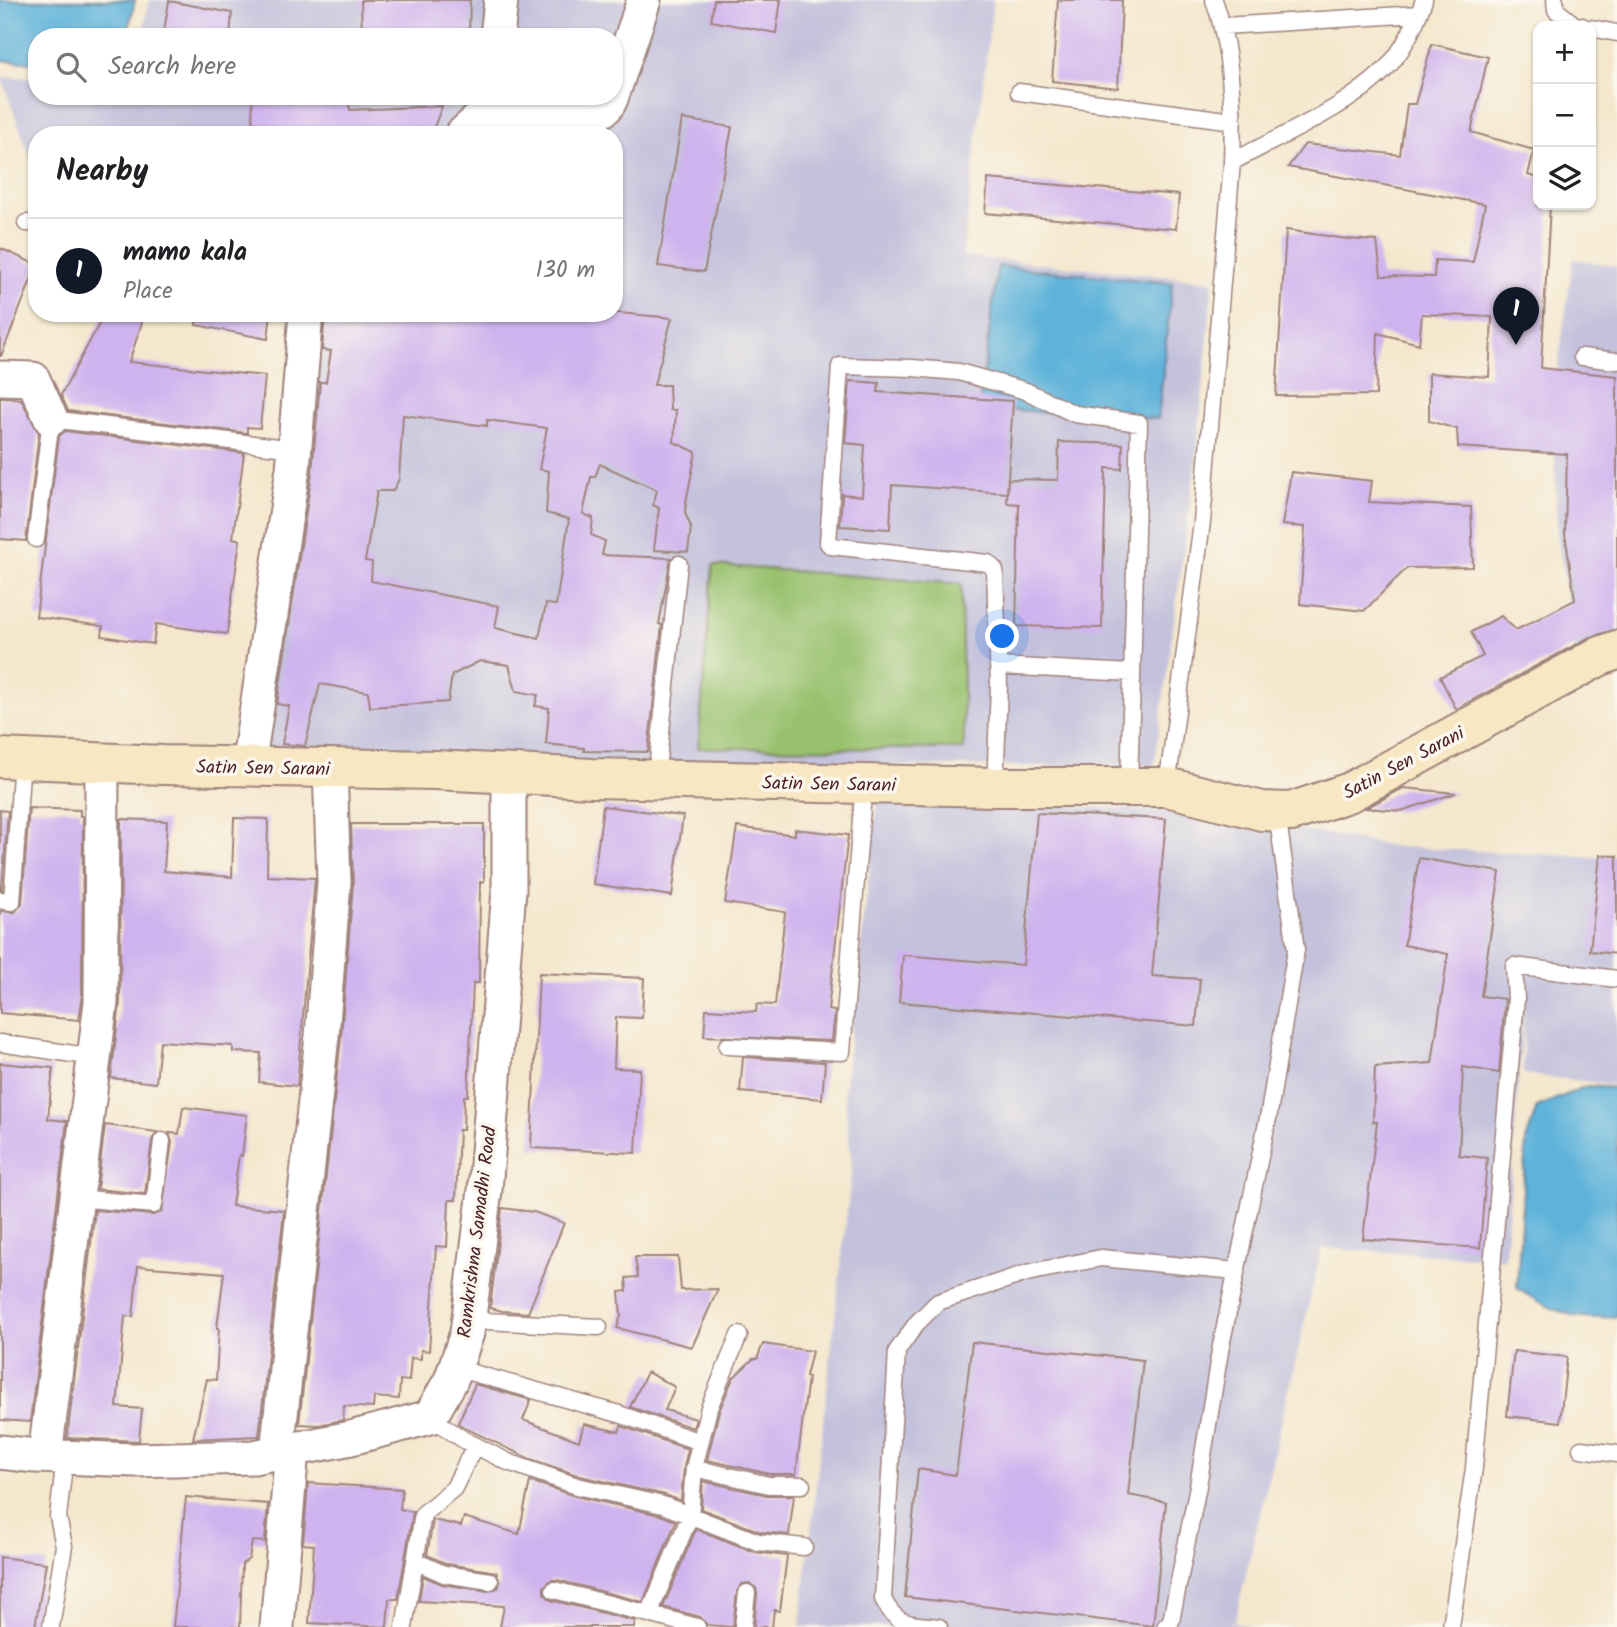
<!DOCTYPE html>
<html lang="en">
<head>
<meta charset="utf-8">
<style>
  :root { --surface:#fff; --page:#f2f2f2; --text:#202124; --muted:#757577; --line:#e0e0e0; --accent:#111827 }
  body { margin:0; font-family:Kalam,sans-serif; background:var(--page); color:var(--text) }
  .controls { position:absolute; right:21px; top:21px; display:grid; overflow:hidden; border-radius:14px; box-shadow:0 2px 5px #0004 }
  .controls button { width:63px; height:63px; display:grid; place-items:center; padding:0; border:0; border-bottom:2px solid var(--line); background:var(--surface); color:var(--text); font:35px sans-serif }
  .you { position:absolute; left:1003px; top:637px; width:24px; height:24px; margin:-18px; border:5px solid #fff; border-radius:50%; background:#1a73e8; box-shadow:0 0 0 10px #1a73e833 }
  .badge { display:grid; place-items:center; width:46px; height:46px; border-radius:50%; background:var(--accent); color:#fff; font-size:23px; font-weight:700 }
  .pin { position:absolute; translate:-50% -58px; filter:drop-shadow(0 2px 4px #0008) }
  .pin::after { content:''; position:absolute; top:37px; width:24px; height:21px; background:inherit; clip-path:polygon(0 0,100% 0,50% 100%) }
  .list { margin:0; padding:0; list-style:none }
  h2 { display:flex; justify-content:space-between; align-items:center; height:91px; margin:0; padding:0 28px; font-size:30px }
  h2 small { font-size:23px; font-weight:400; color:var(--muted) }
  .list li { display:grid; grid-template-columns:46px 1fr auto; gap:21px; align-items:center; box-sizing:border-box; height:105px; padding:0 28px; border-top:2px solid var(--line) }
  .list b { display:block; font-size:26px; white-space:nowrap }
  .list p { margin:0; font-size:23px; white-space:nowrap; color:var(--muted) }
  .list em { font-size:23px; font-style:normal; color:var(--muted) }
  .icon { flex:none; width:38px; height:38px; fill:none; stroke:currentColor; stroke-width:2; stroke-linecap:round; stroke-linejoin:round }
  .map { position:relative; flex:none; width:1617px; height:1627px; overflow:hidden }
  .search { position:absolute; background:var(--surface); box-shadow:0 2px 5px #0004; left:28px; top:28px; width:595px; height:77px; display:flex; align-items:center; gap:18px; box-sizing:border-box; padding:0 24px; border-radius:28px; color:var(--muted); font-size:26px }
  .panel { position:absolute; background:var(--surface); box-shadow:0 2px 5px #0004; left:28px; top:126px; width:595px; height:196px; border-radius:28px }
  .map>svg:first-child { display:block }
  .industrial { fill:#c3c1db }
  .green { fill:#97c16d; stroke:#70704c; stroke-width:2 }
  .water { fill:#5eb3da; stroke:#546982; stroke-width:2 }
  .building { fill:#cfb3ee; fill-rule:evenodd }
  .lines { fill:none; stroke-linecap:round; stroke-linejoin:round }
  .service-casing { stroke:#9f837c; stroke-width:19 }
  .minor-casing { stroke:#9f837c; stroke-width:37 }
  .secondary-casing { stroke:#9f837c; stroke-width:42 }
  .service { stroke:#fff; stroke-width:16 }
  .minor { stroke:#fff; stroke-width:33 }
  .secondary { stroke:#f7e8c3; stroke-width:38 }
  .labels { text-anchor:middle; stroke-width:7; stroke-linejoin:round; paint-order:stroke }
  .street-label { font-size:19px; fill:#4a1f2b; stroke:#fbf7ec }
</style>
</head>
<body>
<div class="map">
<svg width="1617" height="1627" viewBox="0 0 1617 1627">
  <rect width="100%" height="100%" fill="#fbf7ec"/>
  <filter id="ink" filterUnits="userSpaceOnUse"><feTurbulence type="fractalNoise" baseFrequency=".0143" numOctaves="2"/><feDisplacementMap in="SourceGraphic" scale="14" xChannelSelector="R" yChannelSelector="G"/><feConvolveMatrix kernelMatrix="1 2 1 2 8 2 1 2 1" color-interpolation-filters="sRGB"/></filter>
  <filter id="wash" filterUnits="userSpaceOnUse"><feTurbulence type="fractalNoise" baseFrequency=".00686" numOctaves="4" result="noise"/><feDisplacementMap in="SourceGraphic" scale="28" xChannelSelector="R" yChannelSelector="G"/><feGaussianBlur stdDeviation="1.57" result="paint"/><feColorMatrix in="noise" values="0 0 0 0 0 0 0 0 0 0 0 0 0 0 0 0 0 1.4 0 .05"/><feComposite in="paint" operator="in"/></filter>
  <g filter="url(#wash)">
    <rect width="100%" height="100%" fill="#f4e7cd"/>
    <path class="industrial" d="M149,0h844l-30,256 250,25 -16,173 -43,312h-384l-511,-11 53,-442h302v-178h-577v62l-6,-38 -30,-82 36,1v18h577v-59h-471z
      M1573,259l44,7v372l-40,16 -20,-119 -4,-132z
      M878,797l329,16 191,34 219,11v227l-94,-11 2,-81 -20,266 -183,-11 -87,373h-7l25,6h-453l52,-460 -8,-76z"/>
    <path class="green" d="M713,565l248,19 3,165 -266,-1z"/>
    <path class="water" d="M0,0h135l-8,37h-90v26l-37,-3z
      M998,266l174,17 -14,136 -179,-11z
      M1587,1086l30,2v228c-40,7 -67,-6 -100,-28l9,-147 11,-34z"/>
    <g id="blocks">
      <path class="building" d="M361,0h109l-1,37h-107z
        M714,0h67l-5,33 -65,-12z
        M1058,0h64l-4,88 -66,-7z
        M169,1l63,12 -2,24h-67z
        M1432,44l56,13 -17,75 63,18 -6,25 10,3v27h12l-9,163 76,8v253l-29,9 -132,71 -16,-32 43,-21 -12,-24 30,-16 15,14 59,-30 -10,-66 2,-80 -109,-7 -1,-18 -28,-8v-48l60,4 3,-60 -70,-3 -3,30 -41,-11 -2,62 -100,1 10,-166 61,9 30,2 4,35 53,1 1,-17 38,2 12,-58 -197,-37 17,-23 95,11 7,-51h8z
        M252,96h95l3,14 92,-4 -11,29h-163l-15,-3z
        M682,119l50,8 -28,145 -46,-6z
        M988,179l191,16 -3,34 -191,-16z
        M0,248l37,17 -36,91h-1z
        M105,313h40l-16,49 136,14 -5,52 -13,-1v6l-179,-22 -7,-16z
        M197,313h74l-3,26 -72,-14z
        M325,313h294l53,5 -18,67h15l1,25h6l-2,32 22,10 -10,50 -1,11 6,14 -3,25 -34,-2 5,-42 -6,-3 4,-15 -57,-26 -5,13h-4l-8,37 10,4 -2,17 14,6 -3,14 69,3 -12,66 3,1 -14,127 -64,-1v-3l-38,-4 3,-36 -14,-2 3,-11 -22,-4 -7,-26 -29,-4 -28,14 -4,27 -78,5 -2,-15 -48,-8 -15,62 -23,-2 7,-38 -12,-2 35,-232 8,-90h6l5,-31 -9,-1zM403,415l84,11v-6l60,8 -8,41 10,2 -3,42 23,6 -13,86 -10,-1 -7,34 -44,-10 4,-22 -128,-25 1,-19 -7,-1 12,-70h16l6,-12z
        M850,381l29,2 -1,9 135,9 -6,92 -115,-8 -2,44 -50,-3 2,-32 20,2 3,-51 -20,-2z
        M0,397l21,2 18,34 -13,108 -26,-2z
        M65,431l179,22 -11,85 7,2 -13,94 -71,-10 -3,20 -51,-8 1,-10 -67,-9 23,-181z
        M1059,442l64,2 -1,25 -16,-1 -4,160 -86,-2 3,-122 -12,-1 1,-24 50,1z
        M1291,472l81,9 -3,21 102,5 2,60 -66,1 -43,43 -64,-7 5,-77 -23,-2z
        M1403,788l53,5 -55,18 -35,-3z
        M603,806l80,10 -11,80 -79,-12z
        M29,808l51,2v6h3l-1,185 -3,19 -79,-7v-102l15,1 7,-9z
        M0,810l8,1 -6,79h-2z
        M1037,813l129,6 -14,157 48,3 -4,47 -297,-24 4,-47 120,10z
        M234,818l34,1 -1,57 48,2 -18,208 -38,-4 2,-29 -28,-1v-6l-73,-5 -4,42 -45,-5 9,-76 1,-183 46,2 -3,50 68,6z
        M351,824h133v58h-4l-1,101h-6l-5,113h-4l-1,34h-4l-3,70h-7l-2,47 -11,-1 -7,105 -8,-1v9l-10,-1 -2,23 -9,-1 -1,19 -25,-2 -1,11 -29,-2 -1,14 -24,5 -20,-1 42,-387 12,-154z
        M737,827l58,8v-6l53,6 -20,175 7,1 -3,30 -128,-5 2,-27 50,3 1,-8 18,1 10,-93 -60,-9z
        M1600,855l17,1v98l-27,-3z
        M1419,858l81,14 -19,124 24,3 -6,74 -36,-6 -4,88 28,3 -7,90 -117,-9 14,-117h-4l2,-55 57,-4 16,-109 -44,-9z
        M539,973l105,5 -2,40 -26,-1 -2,51 26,1 -4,84 -105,-5z
        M743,1057l82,5 -3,37 -82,-7z
        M0,1063l53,5 -5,51 19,2 -37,301 -30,-2z
        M183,1107l64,8 -5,41 -3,-1 -7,51 52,4 -25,226 -66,3 14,-60 9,1 3,-52h-2l7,-55 -86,-7 -5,51 -8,-1 -8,91 25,2 -3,32 -72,-3 28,-228 58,5 9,-3 10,-70 -3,-9 10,1z
        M105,1125l52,7 -5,8 -7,54 -48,-5z
        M502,1208l32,4 30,11 -36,90 -25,-2 -13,-3z
        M635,1257h43l3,33 37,-1 -26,58 -75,-19 4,-12 -2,-24 8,-1 -1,-13 12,-1z
        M972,1342l171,18 -15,135 38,7 -13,124 -248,-29 13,-128 38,6z
        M763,1344l49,7 -6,25 2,1 -12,97h-26l-63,-14 12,-49 14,-33 20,-19h4z
        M1514,1351l53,6 -7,65 -53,-6z
        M647,1372l28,15 -10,23 31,9 -3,9 -63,-21z
        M475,1384l56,16 -8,20 56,21 5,-17 35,8 2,-6 67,23 -4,18 -3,34 -16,-6 -85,-19 -52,-18 -63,-30 -7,-5z
        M530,1481l45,15 85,19 16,6 -33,81 -86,-22h-6l-7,7v6l7,7 84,21 -1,6h-134l4,-21 -85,-5 4,-25 19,8 46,7 10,-3 2,-6 -4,-10 -49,-8 -20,-9 6,-35 28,6 3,-9 55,17z
        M703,1481l64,14h27l-5,40 -28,-3 -60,-23z
        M308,1483l94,6 -2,20 13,3 -15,87h-9l-2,28 -78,-4 5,-78 -11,-1z
        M186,1497l82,7 -3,38 -13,-1 -3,18 -7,5 -2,63h-67z
        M696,1529l59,23 32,4 -7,55 -6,-1 -2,17h-18l3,-33 -1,-6 -7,-5 -7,1 -5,7 -4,36 -26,-2 -7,-8 -37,-10z
        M0,1557l46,6 -11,64h-35z"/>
    </g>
  </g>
  <g filter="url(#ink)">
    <use href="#blocks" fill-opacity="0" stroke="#9f837c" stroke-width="2"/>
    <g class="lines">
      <g class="service-casing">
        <path id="service" d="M1555,0l1,10 19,15 7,1
          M1223,26l196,-12
          M1591,28l26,5
          M1019,92l214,29
          M1232,162c48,-26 131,-61 163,-104 13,-17 22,-38 29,-58
          M26,223h11
          M1582,357l35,4
          M36,539l15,-120 243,30
          M998,666l134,7
          M656,779l23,-215
          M995,787l4,-101 -4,-116 -7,-7 -157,-17 -3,-3 12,-177 72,2 47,4 67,19 49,23 64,9 -10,364
          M1167,787l35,-265 30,-360c2,-53 0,-112 -18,-162
          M0,900l12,2 10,-143
          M0,1043l93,14
          M727,1046l115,6 22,-269
          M76,1198l78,7 8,-64
          M468,1320l131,7
          M455,1368l164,46 81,28
          M430,1417l34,23 44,22 69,24 86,19 95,37 46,5
          M1581,1449l36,5
          M694,1468l75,17h33
          M415,1561l29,13 46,7
          M554,1590l95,24
          M51,1627l13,-81 -6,-29 7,-60
          M404,1627l19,-113 31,-26 21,-43
          M697,1627l-48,-13 41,-98 4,-48 15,-60 30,-73
          M743,1627l4,-34
          M939,1627c-30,-3 -42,0 -56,-28l14,-248 19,-27 22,-22 89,-29 74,-15 135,13
          M1165,1627l6,-6 27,-135 22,-135 49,-238 27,-163 -19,-138
          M1451,1627l23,-159 42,-469 -2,-33 103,13"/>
      </g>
      <g class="minor-casing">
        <path id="minor" d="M497,37l4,-37
          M614,90l30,-90
          M461,135l26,-23 106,2c11,-3 15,-7 19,-18
          M0,378l33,1 18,40
          M248,767l45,-298 13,-156
          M0,1452l36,4 98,4 120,-3 97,-19 79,-21 21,-37 16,-47 18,-143 24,-300v-116
          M277,1452l45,-416 12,-154 -4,-114
          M45,1456l56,-454 1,-239
          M277,1627l15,-178"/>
      </g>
      <g class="secondary-casing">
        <path id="secondary" d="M0,758l163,7 272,5 157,8 403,9h172l95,24 29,1 59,-20 248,-135 19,-7"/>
      </g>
      <use href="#service" class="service"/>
      <use href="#minor" class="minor"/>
      <use href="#secondary" class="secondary"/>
    </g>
  </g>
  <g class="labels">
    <g class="street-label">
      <text transform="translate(1403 762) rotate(-28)" y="7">Satin Sen Sarani</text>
      <text transform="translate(263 767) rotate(1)" y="7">Satin Sen Sarani</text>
      <text transform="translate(829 783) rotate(1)" y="7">Satin Sen Sarani</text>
      <text transform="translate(476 1232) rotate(-83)" y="7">Ramkrishna Samadhi Road</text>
    </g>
  </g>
</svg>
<div class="controls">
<button>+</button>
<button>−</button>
<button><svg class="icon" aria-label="layers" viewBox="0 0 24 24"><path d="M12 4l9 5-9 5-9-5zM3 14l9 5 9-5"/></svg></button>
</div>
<div class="you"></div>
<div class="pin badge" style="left:1516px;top:345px">1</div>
<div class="search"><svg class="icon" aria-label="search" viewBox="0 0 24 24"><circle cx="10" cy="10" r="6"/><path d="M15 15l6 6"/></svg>Search here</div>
<section class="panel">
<h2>Nearby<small></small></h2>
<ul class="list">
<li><span class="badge">1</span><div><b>mamo kala</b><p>Place</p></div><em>130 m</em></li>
</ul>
</section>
</div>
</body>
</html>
